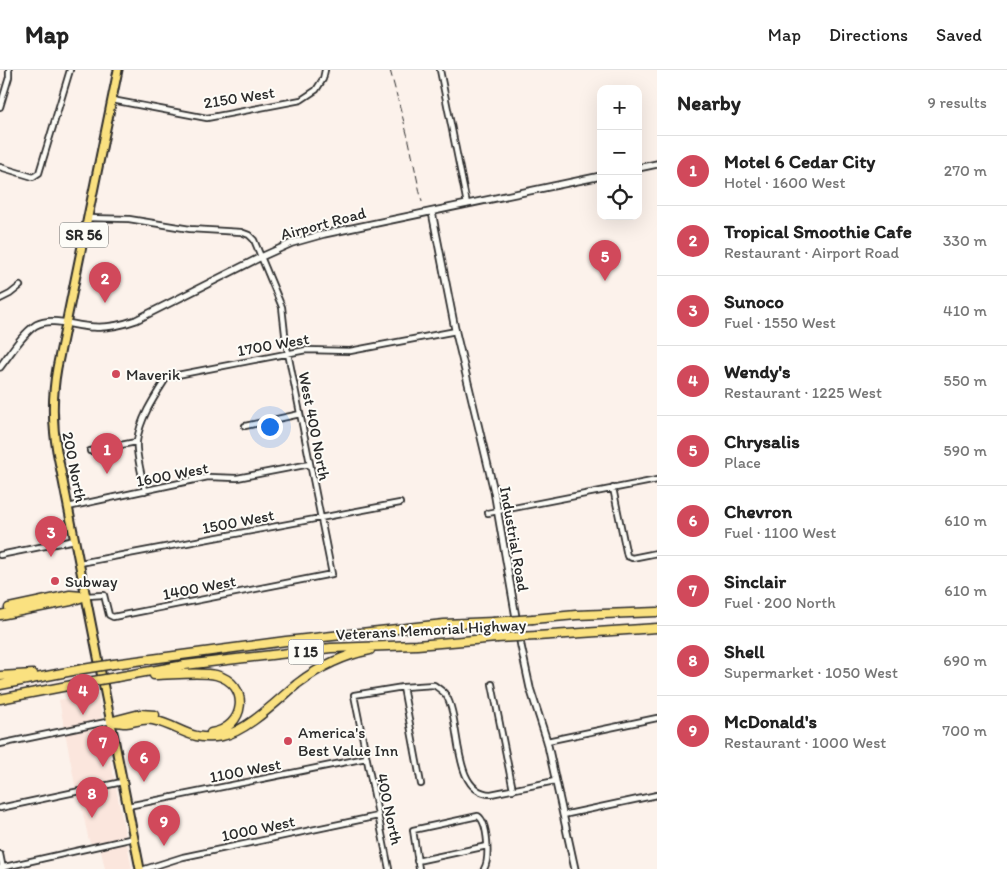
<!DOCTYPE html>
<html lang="en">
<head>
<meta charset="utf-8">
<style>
  :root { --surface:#fff; --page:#f6f6f6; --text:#222; --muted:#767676; --line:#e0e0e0; --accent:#d1495b }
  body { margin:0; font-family:Itim,sans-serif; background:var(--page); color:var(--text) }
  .controls { position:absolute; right:15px; top:15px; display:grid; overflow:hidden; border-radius:10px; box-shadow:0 5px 20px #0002 }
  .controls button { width:45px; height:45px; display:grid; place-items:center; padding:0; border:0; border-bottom:1px solid var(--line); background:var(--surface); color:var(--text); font:25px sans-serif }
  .you { position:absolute; left:269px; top:356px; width:18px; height:18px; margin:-12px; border:4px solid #fff; border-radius:50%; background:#1a73e8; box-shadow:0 0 0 8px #1a73e833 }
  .badge { display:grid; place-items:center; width:32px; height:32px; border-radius:50%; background:var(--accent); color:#fff; font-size:16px; font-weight:700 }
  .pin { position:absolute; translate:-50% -41px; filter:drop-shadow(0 1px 2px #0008) }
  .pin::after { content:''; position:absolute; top:26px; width:18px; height:15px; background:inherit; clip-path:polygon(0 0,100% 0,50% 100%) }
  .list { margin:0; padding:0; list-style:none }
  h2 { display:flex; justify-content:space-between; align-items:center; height:65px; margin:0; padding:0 20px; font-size:21px }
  h2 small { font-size:16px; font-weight:400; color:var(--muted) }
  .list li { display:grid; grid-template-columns:32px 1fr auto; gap:15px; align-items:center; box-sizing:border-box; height:70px; padding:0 20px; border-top:1px solid var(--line) }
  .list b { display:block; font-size:19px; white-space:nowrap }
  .list p { margin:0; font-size:16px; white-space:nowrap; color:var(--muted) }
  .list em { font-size:16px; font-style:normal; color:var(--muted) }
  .icon { flex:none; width:28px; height:28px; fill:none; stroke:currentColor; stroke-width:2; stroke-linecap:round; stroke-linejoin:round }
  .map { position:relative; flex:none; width:657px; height:799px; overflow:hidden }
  header { display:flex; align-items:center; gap:30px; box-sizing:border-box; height:70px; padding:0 25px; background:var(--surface); border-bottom:1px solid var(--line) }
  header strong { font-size:24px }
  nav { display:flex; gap:28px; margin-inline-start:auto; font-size:18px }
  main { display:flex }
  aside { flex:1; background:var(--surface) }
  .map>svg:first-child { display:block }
  .built { fill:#fbe6dd }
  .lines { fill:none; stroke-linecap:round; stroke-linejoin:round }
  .street-casing { stroke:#2b2b2b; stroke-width:8 }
  .secondary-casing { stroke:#2b2b2b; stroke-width:9 }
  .primary-casing { stroke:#2b2b2b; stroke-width:11 }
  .highway-casing { stroke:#2b2b2b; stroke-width:11 }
  .street { stroke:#fdfcf7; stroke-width:4.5 }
  .secondary { stroke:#fdfcf7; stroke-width:5.5 }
  .primary { stroke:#fae180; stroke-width:7 }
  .highway { stroke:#fae180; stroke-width:8 }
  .rail { stroke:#2b2b2b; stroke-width:1; stroke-dasharray:8 4; stroke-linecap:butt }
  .highway-bridge-casing { stroke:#2b2b2b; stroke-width:11; stroke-linecap:butt }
  .highway-bridge { stroke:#fae180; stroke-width:8 }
  .poi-dot { fill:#d1495b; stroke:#fdfcf7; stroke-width:2 }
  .labels { text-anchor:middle; stroke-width:4; stroke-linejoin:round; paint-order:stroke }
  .shield { fill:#fdfcf7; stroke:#6a6a68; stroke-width:1 }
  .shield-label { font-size:15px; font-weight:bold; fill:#2b2b2b }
  .street-label { font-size:16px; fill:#2b2b2b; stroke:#fdfcf7 }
  .poi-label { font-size:16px; fill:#2b2b2b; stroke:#fdfcf7; text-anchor:start }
</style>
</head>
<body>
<header>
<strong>Map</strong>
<nav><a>Map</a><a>Directions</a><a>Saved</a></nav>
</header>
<main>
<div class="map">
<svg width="657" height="799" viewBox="0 0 657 799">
  <rect width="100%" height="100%" fill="#fcf2eb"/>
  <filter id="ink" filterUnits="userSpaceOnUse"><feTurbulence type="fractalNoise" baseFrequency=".02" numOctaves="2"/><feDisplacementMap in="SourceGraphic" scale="10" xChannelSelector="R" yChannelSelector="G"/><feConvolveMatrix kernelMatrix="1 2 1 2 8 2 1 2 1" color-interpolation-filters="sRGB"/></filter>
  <g filter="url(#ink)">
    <path class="built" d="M97,622l35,177h-27l-4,-18 -12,-10 -10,-45 -4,-11 -16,-85z"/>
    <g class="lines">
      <g class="street-casing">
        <path id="street" d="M440,0l27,134
          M112,30l95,18 94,-18 15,-10 7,-11 2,-9
          M0,37l9,-30v-7
          M0,97l33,10 6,-4 31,-103
          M0,229l10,-5 10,-8
          M245,356l55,-12
          M90,381l46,-9
          M613,418l14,68 5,2 25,-5
          M145,421c-2,-12 -10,-39 -8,-50 3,-23 18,-45 30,-64l139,-27 44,1 106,-20
          M68,437l140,-30 29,1 73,-14
          M488,443l169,-33
          M0,485l75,-15
          M80,493l320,-60
          M86,526l18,-1 5,20 4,2 219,-43 -46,-231 -4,-36 -28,-67 -5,-5 -8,-3 -51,-3 -61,-10 -42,-1
          M492,614l21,106
          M403,617l18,97
          M547,671l110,-23
          M0,674l111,-23
          M128,736l238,-48
          M0,738l122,-26
          M563,745l94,-20
          M0,784l3,15
          M417,791l70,-15
          M0,798l134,-30
          M145,799l38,-12 195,-41
          M389,799l-35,-174 49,-8 31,-2c4,3 9,6 12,10 16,26 5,98 45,99l64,-13
          M419,799l-6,-39 65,-14c10,6 12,43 6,53"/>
      </g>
      <g class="secondary-casing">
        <path id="secondary" d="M638,98l19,-4
          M432,142l23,117 39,162 27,155 9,42 17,53 28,128
          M0,297c10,-13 23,-34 36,-42 17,-9 39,2 58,2 15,1 28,-2 42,-7l125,-63 31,-14 32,-9 277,-58"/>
      </g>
      <g class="primary-casing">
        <path id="primary" d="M118,0l-61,298c-5,28 -5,54 0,83l83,418"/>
      </g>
      <g class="highway-casing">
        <path id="highway" d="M9,538l61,-13 12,1
          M0,545l71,-14 15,-5
          M533,549l43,-4 81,-3
          M537,566l120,-8
          M114,594l172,-23 158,-17 49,-2
          M154,605c17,0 46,-4 62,0 35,9 30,53 -5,58
          M0,606l33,-2
          M117,607l68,-12 146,-17 86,-3 80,-7
          M0,615l83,-16
          M0,629l88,-17
          M111,651c5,1 10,2 15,2 9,-1 17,-5 27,-3 27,6 37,22 69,16 24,-4 56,-36 75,-52 21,-16 47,-29 73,-34
          M113,651l27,-7 15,1"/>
      </g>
      <use href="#street" class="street"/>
      <use href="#secondary" class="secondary"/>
      <use href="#primary" class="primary"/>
      <use href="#highway" class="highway"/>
      <path class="rail" d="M390,0l19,71 13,61"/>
      <g class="highway-bridge-casing">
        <path id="highway-bridge" d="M493,552l40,-3
          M497,568l40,-2
          M83,599l31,-5
          M88,612l29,-5"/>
      </g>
      <use href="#highway-bridge" class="highway-bridge"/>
    </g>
  </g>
  <g class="poi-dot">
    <circle cx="116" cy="304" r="5"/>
    <circle cx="55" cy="511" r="5"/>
    <circle cx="288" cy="671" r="5"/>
  </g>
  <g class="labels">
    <g class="shield">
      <rect x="60" y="152.5" width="48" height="25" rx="4"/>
      <rect x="288.5" y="569.5" width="35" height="25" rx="4"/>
    </g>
    <g class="shield-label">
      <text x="84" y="170">SR 56</text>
      <text x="306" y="587">I 15</text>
    </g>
    <g class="street-label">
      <text transform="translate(239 27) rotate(-9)" y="6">2150 West</text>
      <text transform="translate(323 153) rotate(-15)" y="6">Airport Road</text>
      <text transform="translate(273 274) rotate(-10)" y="6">1700 West</text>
      <text transform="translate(315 356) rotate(79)" y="6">West 400 North</text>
      <text transform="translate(75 397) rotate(79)" y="6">200 North</text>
      <text transform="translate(172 404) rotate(-11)" y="6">1600 West</text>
      <text transform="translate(238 451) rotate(-11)" y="6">1500 West</text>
      <text transform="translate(515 469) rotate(80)" y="6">Industrial Road</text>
      <text transform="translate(199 517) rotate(-11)" y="6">1400 West</text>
      <text transform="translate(431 559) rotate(-3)" y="6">Veterans Memorial Highway</text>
      <text transform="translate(245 700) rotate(-11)" y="6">1100 West</text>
      <text transform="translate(390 739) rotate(78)" y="6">400 North</text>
      <text transform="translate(258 758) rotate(-12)" y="6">1000 West</text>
    </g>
    <g class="poi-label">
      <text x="126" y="310">Maverik</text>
      <text x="65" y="517">Subway</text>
      <text x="298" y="668">America's<tspan x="298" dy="18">Best Value Inn</tspan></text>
    </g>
  </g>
</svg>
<div class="controls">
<button>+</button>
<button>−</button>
<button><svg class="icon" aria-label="locate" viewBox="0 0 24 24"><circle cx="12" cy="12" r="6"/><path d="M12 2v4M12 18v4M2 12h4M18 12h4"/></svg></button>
</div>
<div class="you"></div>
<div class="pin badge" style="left:107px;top:404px">1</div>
<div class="pin badge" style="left:105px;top:233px">2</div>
<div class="pin badge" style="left:51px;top:487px">3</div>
<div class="pin badge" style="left:83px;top:645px">4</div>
<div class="pin badge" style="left:605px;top:211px">5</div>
<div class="pin badge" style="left:144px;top:712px">6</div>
<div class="pin badge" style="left:103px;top:697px">7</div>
<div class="pin badge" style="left:92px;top:748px">8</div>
<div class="pin badge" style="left:164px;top:776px">9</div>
</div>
<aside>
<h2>Nearby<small>9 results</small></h2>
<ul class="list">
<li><span class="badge">1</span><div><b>Motel 6 Cedar City</b><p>Hotel · 1600 West</p></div><em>270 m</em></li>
<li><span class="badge">2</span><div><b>Tropical Smoothie Cafe</b><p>Restaurant · Airport Road</p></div><em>330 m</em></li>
<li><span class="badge">3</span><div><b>Sunoco</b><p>Fuel · 1550 West</p></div><em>410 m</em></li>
<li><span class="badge">4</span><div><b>Wendy's</b><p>Restaurant · 1225 West</p></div><em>550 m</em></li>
<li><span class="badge">5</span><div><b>Chrysalis</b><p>Place</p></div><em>590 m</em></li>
<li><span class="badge">6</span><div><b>Chevron</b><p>Fuel · 1100 West</p></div><em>610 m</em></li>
<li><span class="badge">7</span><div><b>Sinclair</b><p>Fuel · 200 North</p></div><em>610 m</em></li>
<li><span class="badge">8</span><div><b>Shell</b><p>Supermarket · 1050 West</p></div><em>690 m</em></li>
<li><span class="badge">9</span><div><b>McDonald's</b><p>Restaurant · 1000 West</p></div><em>700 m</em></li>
</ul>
</aside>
</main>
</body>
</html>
